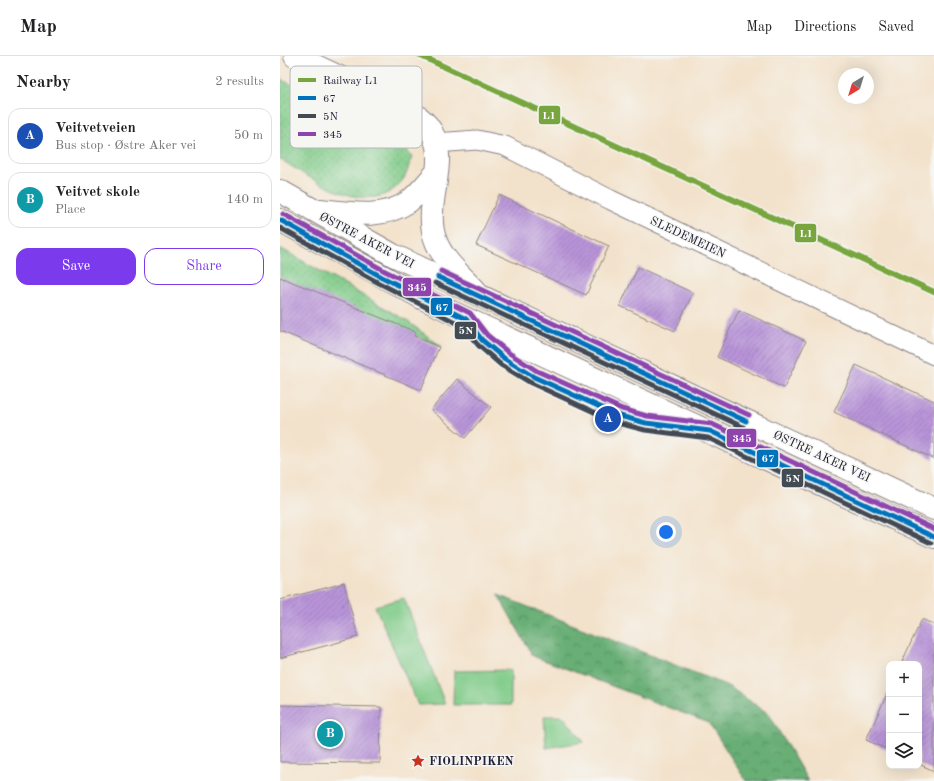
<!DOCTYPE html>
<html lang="en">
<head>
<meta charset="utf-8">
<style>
  :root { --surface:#fff; --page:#f6f6f6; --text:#202124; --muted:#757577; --line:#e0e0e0; --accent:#7c3aed }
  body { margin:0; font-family:"Old Standard TT",serif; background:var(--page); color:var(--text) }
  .controls { position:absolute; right:12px; bottom:12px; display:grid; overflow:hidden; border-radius:8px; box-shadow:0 4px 16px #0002 }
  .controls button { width:36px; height:36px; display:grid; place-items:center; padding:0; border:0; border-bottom:1px solid var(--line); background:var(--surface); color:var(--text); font:20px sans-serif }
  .compass { position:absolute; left:558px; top:12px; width:36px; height:36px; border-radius:50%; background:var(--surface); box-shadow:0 4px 16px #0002; rotate:218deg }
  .you { position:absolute; left:386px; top:476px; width:14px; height:14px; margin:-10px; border:3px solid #fff; border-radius:50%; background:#1a73e8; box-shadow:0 0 0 6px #1a73e833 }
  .badge { display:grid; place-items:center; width:26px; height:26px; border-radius:50%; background:var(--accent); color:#fff; font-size:13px; font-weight:700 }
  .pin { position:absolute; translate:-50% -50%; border:2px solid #fff; box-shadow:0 1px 4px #0006 }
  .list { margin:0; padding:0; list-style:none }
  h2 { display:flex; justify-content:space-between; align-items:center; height:52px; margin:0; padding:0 16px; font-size:17px }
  h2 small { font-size:13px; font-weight:400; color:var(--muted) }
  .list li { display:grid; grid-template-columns:26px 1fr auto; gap:12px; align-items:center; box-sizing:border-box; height:56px; margin:0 8px 8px; padding:0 8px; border:1px solid var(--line); border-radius:12px }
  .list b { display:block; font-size:15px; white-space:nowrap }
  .list p { margin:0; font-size:13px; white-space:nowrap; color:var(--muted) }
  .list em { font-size:13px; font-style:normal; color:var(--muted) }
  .actions { display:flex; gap:8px; padding:12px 16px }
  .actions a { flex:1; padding:9px 0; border:1px solid var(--accent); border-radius:12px; text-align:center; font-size:14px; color:var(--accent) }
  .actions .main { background:var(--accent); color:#fff }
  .icon { flex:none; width:22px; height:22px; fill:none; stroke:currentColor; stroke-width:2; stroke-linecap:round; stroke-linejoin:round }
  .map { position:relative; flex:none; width:654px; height:725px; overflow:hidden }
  header { display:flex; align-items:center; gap:24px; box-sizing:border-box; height:56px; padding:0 20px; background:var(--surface); border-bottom:1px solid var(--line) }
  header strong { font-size:19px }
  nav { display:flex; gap:22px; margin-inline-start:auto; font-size:14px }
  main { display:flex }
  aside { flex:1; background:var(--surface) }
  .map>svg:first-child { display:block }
  .grass { fill:url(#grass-dots); stroke:#507661 }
  .forest { fill:url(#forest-crowns); stroke:#446858 }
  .green { fill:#7fca87; stroke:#507661 }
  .building { fill:url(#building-hatch) }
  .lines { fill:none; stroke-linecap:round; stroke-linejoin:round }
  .street-casing { stroke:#8a8283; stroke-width:21 }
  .highway-casing { stroke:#8a8283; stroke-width:24 }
  .street { stroke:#fff; stroke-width:19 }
  .highway { stroke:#fff; stroke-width:22 }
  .bus-1-casing { stroke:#f6f6f2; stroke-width:8 }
  .bus-2-casing { stroke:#f6f6f2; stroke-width:8 }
  .bus-3-casing { stroke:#f6f6f2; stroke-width:8 }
  .bus-1 { stroke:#0072bc; stroke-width:5 }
  .bus-2 { stroke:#424a52; stroke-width:5 }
  .bus-3 { stroke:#8e44ad; stroke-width:5 }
  .rail-1-casing { stroke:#f6f6f2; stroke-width:9 }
  .rail-1 { stroke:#78a53e; stroke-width:6 }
  .labels { text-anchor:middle; stroke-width:3; stroke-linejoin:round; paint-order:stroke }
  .street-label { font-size:12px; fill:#22223b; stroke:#f6f6f2 }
  .poi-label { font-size:12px; font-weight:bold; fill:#22223b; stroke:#f6f6f2; text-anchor:start }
  .key { fill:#f6f6f2; stroke:#b6b6bb; stroke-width:1 }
  .key-label { font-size:11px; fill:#22223b }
  .line-badge { stroke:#f6f6f2; stroke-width:1.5 }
  .badge-label { font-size:11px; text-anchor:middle; font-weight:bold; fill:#fff }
</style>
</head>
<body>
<header>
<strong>Map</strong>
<nav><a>Map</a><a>Directions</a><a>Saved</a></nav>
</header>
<main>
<aside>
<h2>Nearby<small>2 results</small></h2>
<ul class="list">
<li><span class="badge" style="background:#1a4fb4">A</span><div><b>Veitvetveien</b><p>Bus stop · Østre Aker vei</p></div><em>50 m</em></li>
<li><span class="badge" style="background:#0f9aa8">B</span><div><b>Veitvet skole</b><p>Place</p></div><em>140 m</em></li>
</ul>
<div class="actions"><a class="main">Save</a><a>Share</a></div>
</aside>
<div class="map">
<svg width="654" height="725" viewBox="0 0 654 725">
  <defs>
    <pattern id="grass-dots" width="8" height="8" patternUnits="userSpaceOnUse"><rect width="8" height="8" fill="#7fca87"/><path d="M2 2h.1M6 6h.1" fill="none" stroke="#6dad75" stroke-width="1.8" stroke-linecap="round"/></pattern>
    <pattern id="forest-crowns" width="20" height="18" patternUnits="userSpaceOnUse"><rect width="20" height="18" fill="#67ae74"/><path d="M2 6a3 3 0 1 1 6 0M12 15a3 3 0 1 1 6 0" fill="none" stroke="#548d60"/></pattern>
    <pattern id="building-hatch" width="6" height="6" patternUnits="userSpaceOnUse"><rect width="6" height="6" fill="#b994d9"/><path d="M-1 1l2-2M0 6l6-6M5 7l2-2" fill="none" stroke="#9678b1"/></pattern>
  </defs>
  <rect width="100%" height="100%" fill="#f6f6f2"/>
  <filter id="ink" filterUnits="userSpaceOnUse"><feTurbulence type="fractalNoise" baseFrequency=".025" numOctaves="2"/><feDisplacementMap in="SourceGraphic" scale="8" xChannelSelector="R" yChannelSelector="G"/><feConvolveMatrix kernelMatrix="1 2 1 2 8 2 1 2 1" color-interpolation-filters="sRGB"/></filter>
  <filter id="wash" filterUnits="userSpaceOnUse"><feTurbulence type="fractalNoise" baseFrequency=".012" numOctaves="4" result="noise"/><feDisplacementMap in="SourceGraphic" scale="16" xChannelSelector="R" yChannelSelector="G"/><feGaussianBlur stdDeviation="0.9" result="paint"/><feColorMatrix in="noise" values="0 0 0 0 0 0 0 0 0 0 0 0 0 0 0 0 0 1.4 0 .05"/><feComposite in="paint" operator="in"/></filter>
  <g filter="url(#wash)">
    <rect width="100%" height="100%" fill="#f3e2cb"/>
    <path class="grass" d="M0,23l105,51 16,10 11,18c-3,7 -5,17 -10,23 -32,40 -90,-2 -122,-22z
      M0,192l124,71 37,27 -161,-67z"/>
    <path class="forest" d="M218,539l230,91 41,28 39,67h-62l-37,-58 -176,-67z"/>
    <path class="green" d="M124,542l41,106 -27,1 -43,-99z
      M231,614v35h-58l1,-34z
      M264,660h19l21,26 -38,6z"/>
    <g id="blocks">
      <path class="building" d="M219,139l110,51 -23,49 -110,-50z
        M358,211l55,26 -18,38 -55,-25z
        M0,221l136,55 -2,4 25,11 -18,43 -141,-59z
        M459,254l67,31 -22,47 -67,-31z
        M576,309l78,36v58l-100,-47z
        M177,323l34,28 -26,31 -34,-28z
        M64,527l14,54 -78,21v-58z
        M642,563l12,6v146l-15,-7v-100h-18z
        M609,634v60l-23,-10z
        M0,649l101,2 -1,56 -100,-1z"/>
    </g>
  </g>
  <g filter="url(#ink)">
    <use href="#blocks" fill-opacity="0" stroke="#8a8283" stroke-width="1"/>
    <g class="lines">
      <g class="street-casing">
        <path id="street" d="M156,87l41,-3 28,6 106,54 323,155"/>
      </g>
      <g class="highway-casing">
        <path id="highway" d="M15,0c25,12 50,24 75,35 19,10 42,17 57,34 25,30 -1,71 6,106 4,24 26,42 42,59
          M0,135l113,64 541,254
          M40,154c29,3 62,10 88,-8 11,-8 19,-19 28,-29
          M0,164l144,79 510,238"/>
      </g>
      <use href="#street" class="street"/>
      <use href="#highway" class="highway"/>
      <g class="bus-1-casing">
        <path id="bus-1" d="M0,164l102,57 84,42 16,21 23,19 29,18 86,39 26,7 64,8 224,106
          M158,221l308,144"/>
      </g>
      <g class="bus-2-casing">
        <path id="bus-2" d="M0,172l99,55 82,42 17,20 23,20 30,18 87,40 27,7 63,8 223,105
          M155,227l308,144"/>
      </g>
      <g class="bus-3-casing">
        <path id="bus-3" d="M3,158l102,57 85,42 17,22 22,18 28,18 85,38 25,7 65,8 222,105
          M161,215l308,144"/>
      </g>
      <use href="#bus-1" class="bus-1"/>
      <use href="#bus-2" class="bus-2"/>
      <use href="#bus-3" class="bus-3"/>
      <g class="rail-1-casing">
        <path id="rail-1" d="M141,0l513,236"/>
      </g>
      <use href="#rail-1" class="rail-1"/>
    </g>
  </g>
  <defs>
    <g id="sight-bare" transform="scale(1.08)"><path d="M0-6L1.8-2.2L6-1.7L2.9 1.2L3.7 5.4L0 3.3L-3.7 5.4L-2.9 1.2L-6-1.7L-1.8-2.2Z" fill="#c8321e" stroke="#f6f6f2" stroke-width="2.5" paint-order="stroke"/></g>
  </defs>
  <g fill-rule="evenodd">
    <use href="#sight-bare" x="138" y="705"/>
  </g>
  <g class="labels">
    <g class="street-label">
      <text transform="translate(408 181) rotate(25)" y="4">SLEDEMEIEN</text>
      <text transform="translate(87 184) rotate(28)" y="4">ØSTRE AKER VEI</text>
      <text transform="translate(542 400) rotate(25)" y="4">ØSTRE AKER VEI</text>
    </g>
    <g class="poi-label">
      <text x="149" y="709">FIOLINPIKEN</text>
    </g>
  </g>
  <rect x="10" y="10" width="132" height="82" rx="6" class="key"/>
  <rect x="18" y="22" width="18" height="4" fill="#78a53e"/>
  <rect x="18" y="40" width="18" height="4" fill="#0072bc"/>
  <rect x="18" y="58" width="18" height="4" fill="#424a52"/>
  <rect x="18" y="76" width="18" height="4" fill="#8e44ad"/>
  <g class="key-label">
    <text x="43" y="28">Railway L1</text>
    <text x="43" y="46">67</text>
    <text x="43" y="64">5N</text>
    <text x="43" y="82">345</text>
  </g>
  <g class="line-badge">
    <rect x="258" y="49" width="23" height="20" rx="4" fill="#78a53e"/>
    <rect x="514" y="167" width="23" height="20" rx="4" fill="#78a53e"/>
    <rect x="122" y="221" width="30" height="20" rx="4" fill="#8e44ad"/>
    <rect x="150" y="241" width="23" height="19" rx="4" fill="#0072bc"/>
    <rect x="174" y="265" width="23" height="19" rx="4" fill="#424a52"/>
    <rect x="446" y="372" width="31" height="20" rx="4" fill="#8e44ad"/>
    <rect x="476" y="393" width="23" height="19" rx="4" fill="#0072bc"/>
    <rect x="501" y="412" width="23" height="20" rx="4" fill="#424a52"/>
  </g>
  <g class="badge-label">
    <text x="269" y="63">L1</text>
    <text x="526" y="181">L1</text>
    <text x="137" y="235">345</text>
    <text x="162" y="255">67</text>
    <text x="186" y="278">5N</text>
    <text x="462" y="386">345</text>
    <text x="488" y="406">67</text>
    <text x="513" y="426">5N</text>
  </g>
</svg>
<div class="controls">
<button>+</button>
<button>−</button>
<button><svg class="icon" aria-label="layers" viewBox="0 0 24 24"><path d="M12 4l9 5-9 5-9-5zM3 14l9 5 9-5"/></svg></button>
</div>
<svg class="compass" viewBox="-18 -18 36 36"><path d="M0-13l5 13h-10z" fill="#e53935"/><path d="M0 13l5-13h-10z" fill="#757577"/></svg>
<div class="you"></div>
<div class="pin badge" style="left:328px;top:363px;background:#1a4fb4">A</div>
<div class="pin badge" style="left:50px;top:678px;background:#0f9aa8">B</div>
</div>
</main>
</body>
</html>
